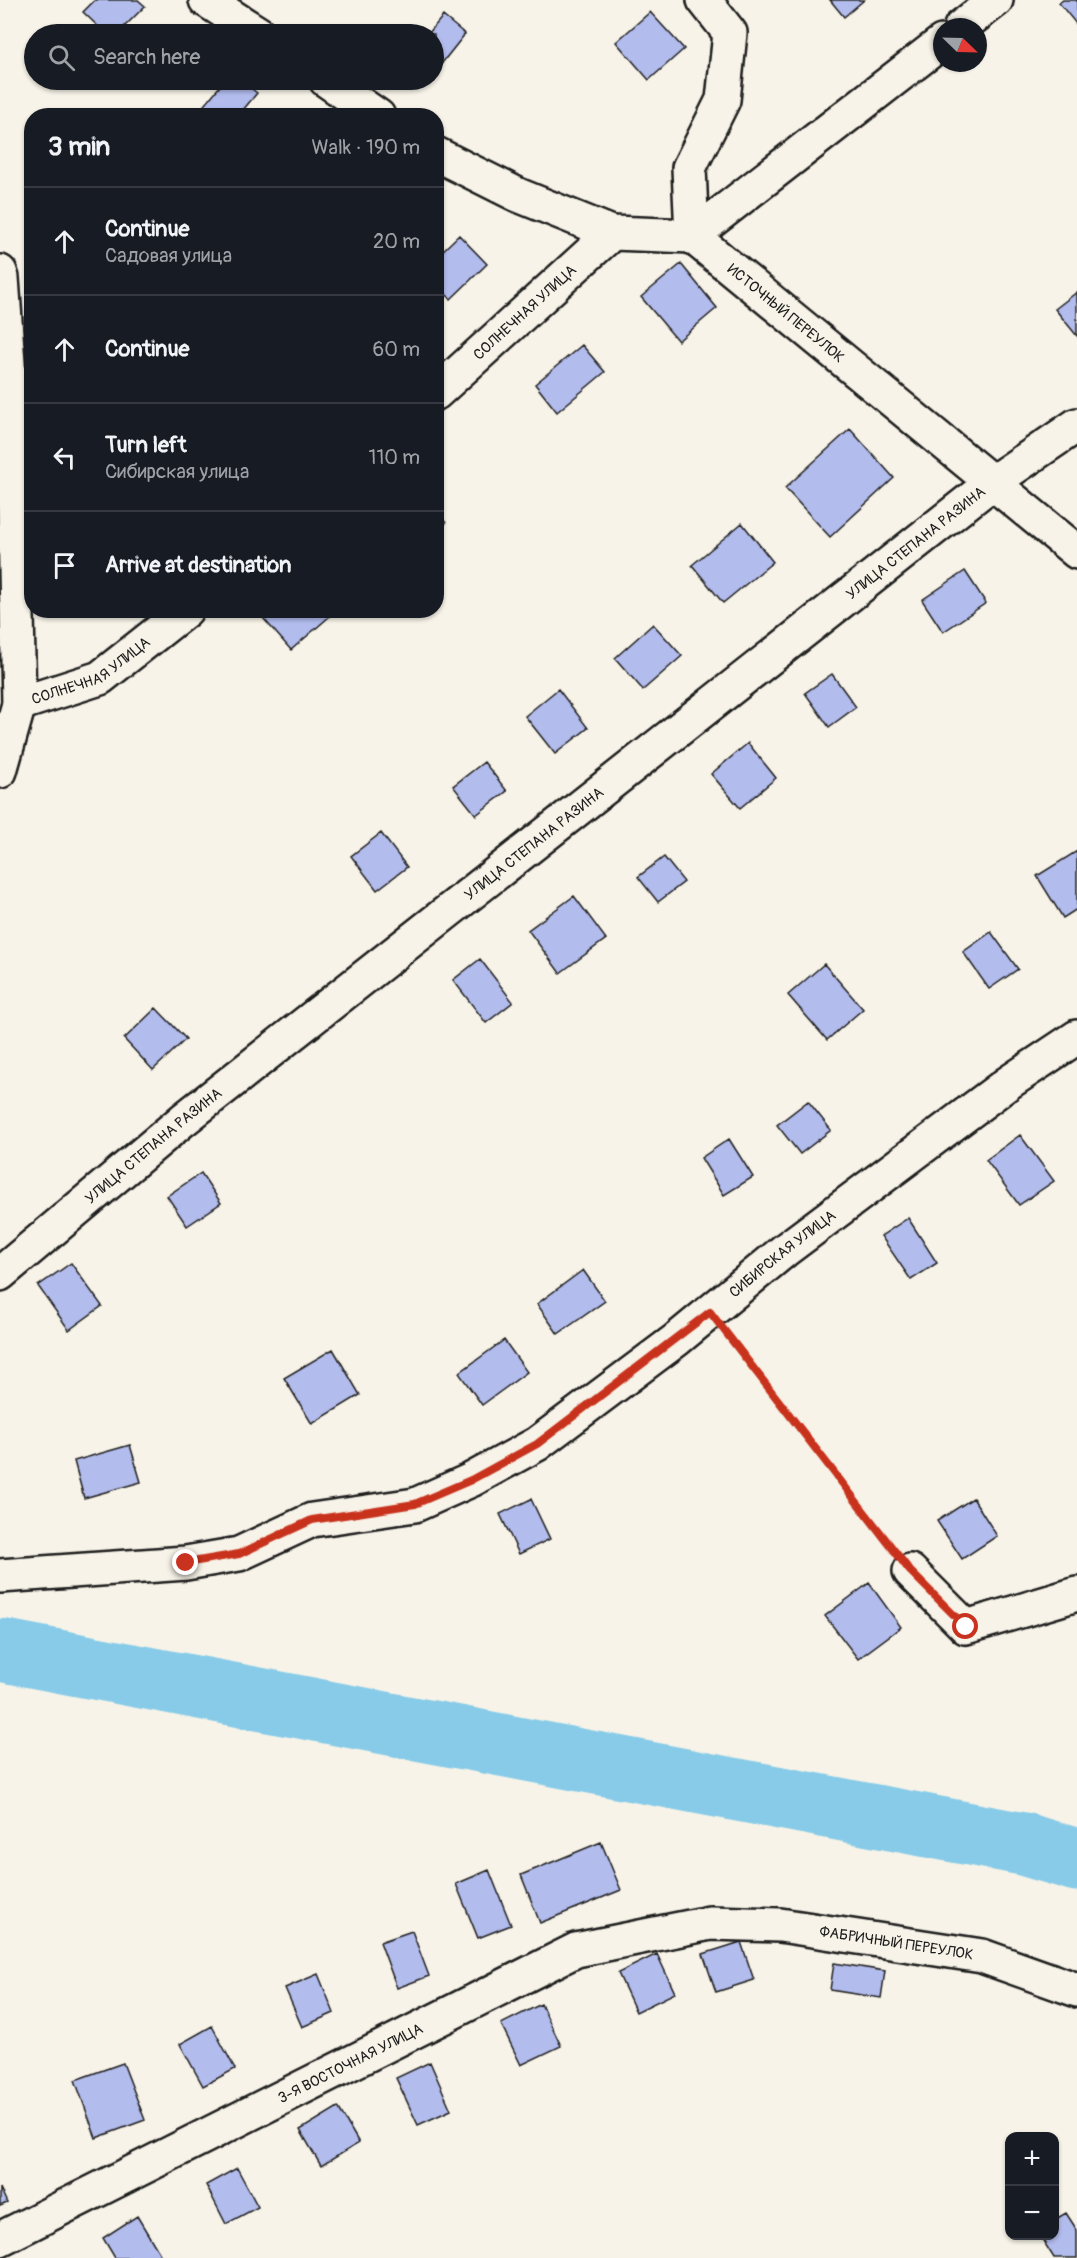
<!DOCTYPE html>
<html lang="en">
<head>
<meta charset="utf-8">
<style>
  :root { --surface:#171b24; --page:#20242c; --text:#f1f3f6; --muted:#9ea1a6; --line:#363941 }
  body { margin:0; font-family:Pangolin,sans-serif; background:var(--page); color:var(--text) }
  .controls { position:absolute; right:18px; bottom:18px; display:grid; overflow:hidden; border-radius:12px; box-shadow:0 2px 4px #0004 }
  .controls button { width:54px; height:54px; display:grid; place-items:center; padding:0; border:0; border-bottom:2px solid var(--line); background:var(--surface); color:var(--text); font:30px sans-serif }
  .compass { position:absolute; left:933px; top:18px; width:54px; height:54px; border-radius:50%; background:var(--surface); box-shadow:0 2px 4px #0004; rotate:113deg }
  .stop { position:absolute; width:18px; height:18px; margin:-14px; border:4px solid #c8321e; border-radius:50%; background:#fff }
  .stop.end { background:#c8321e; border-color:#fff; box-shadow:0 2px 6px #0008 }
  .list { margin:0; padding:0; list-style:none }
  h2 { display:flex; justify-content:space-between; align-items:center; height:78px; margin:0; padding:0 24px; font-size:26px }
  h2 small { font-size:20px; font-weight:400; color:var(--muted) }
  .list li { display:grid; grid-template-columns:39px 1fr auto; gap:18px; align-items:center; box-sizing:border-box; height:108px; padding:0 24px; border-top:2px solid var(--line) }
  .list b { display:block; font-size:22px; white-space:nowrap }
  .list p { margin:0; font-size:20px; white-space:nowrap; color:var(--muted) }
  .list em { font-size:20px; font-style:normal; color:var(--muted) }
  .icon { flex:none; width:33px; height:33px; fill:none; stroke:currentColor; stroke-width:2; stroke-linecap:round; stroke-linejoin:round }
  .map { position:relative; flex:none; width:1077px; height:2258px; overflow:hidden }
  .search { position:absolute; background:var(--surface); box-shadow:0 2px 4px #0004; left:24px; top:24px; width:420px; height:66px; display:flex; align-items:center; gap:15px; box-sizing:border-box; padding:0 21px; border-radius:33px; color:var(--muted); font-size:22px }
  .panel { position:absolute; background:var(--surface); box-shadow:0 2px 4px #0004; left:24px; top:108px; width:420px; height:510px; border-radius:24px }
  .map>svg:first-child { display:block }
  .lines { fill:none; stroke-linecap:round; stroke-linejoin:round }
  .river { stroke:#87cbe8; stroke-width:63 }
  .building { fill:#b2bced; stroke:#1c1c1c; stroke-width:1.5 }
  .minor-casing { stroke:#1c1c1c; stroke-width:38 }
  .path { stroke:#1c1c1c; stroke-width:4; stroke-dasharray:1.5 4.5; stroke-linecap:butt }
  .minor { stroke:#f7f3e8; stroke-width:33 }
  .route { stroke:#c8321e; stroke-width:8 }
  .labels { text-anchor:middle; stroke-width:6; stroke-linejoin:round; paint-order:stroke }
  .street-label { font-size:15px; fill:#1c1c1c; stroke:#f7f3e8 }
</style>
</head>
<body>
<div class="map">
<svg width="1077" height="2258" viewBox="0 0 1077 2258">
  <rect width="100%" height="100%" fill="#f7f3e8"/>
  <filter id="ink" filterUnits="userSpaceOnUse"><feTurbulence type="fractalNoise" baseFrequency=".0167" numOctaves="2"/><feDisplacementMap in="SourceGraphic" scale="12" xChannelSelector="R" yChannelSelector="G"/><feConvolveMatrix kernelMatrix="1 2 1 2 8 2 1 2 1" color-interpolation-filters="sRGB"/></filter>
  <g filter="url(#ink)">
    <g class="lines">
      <path class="river" d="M0,1650l1023,194 54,16"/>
    </g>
    <path class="building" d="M95,0h43l7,6 -28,28h-11l-23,-22z
      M830,0h34l-20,17z
      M1063,0h14v25l-18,-22z
      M650,12l34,37 -35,31 -33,-38z
      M443,16l22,18 -31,39v-39h-6z
      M225,80h16l16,13 -19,23h-43z
      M459,235l28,29 -36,35 -15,-14v-28z
      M681,264l36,44 -39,33 -37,-44z
      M1077,292v44l-22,-27z
      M582,345l23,27 -48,40 -22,-28z
      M850,429l44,49 -64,59 -45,-49z
      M436,511l10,12 -10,8z
      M742,523l31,39 -50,41 -31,-38z
      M965,571l21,32 -43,29 -21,-32z
      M256,610h81l-46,40z
      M653,624l29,32 -39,34 -28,-32z
      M832,674l24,33 -27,20 -24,-34z
      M558,689l30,39 -33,26 -30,-38z
      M748,743l28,35 -36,30 -29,-34z
      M484,762l23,29 -31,24 -23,-29z
      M381,833l26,34 -30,23 -26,-34z
      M1077,851v58l-14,9 -26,-42z
      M664,857l20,25 -26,20 -20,-25z
      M574,896l32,43 -46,34 -32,-43z
      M991,932l27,37 -29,20 -26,-37z
      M480,959l33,43 -27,21 -33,-43z
      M824,964l39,45 -36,31 -39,-45z
      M156,1008l30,31 -33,31 -29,-31z
      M808,1101l23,29 -31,24 -23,-29z
      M1020,1135l34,46 -35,24 -33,-45z
      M729,1139l24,38 -29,18 -23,-37z
      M201,1173l20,30 -34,23 -20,-30z
      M908,1218l29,45 -26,17 -30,-44z
      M71,1263l31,43 -33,24 -31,-44z
      M583,1270l22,31 -47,33 -21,-30z
      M504,1340l23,32 -45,33 -23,-32z
      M333,1349l27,46 -48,29 -28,-46z
      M130,1445l11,37 -57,16 -10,-37z
      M973,1498l24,38 -35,23 -25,-38z
      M531,1499l19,40 -31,15 -19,-40z
      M869,1583l32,44 -43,32 -33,-43z
      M601,1842l20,48 -81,33 -19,-48z
      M489,1870l22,55 -33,13 -22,-54z
      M412,1931l17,45 -32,12 -17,-46z
      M741,1942l13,38 -38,12 -13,-38z
      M657,1954l18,39 -39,19 -18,-39z
      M834,1963l51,8 -4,27 -51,-8z
      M318,1974l16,39 -32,14 -17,-39z
      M541,2004l20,42 -40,19 -20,-41z
      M212,2026l23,43 -32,17 -23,-42z
      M430,2062l21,48 -33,15 -22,-47z
      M123,2063l22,57 -49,18 -21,-58z
      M338,2107l21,36 -38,23 -21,-36z
      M237,2168l21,39 -32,17 -20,-39z
      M0,2188l7,15 -7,3z
      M1066,2213l11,17v28h-23l-14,-22h14v-16z
      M137,2216l23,38 -6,4h-39l-12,-20z"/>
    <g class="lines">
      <g class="minor-casing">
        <g id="minor">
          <path d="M206,0l53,34"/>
          <path id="s1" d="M704,0l26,33 -7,67 -34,68 3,68 385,316"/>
          <path d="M961,27l35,-27"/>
          <path d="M326,80l52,36"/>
          <path d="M436,154l82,41 94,38 80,3"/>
          <path d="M692,236l250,-194"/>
          <path d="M0,272l2,6 11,155 6,271 -19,67"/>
          <path id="s2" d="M436,393l176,-160"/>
          <path id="s3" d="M19,704l81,-26 86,-68"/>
          <path id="s4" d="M0,1274l183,-154 810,-638 84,-57"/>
          <path d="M910,1571l56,56 111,-33"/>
          <path id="s5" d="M0,1576l186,-13 53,-9 73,-34 103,-15 56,-25 66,-36 139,-104 109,-90 223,-167 69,-46"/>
          <path id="s6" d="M0,2239l576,-289 134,-27 70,2 202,31 95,34"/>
        </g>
      </g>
      <path class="path" d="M731,1338l158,206"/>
      <use href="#minor" class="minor"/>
    </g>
  </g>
  <g class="lines" filter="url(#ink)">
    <path class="route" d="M186,1563l53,-9 73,-34 103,-16 56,-24 66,-36 173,-132 200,259 56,56"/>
  </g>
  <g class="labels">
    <g class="street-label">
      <text dy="5" stroke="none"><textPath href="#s2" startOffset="120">СОЛНЕЧНАЯ УЛИЦА</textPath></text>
      <text dy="5" stroke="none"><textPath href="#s1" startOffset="375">ИСТОЧНЫЙ ПЕРЕУЛОК</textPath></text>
      <text dy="5" stroke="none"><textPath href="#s4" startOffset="1172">УЛИЦА СТЕПАНА РАЗИНА</textPath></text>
      <text dy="5" stroke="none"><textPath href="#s3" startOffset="80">СОЛНЕЧНАЯ УЛИЦА</textPath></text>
      <text dy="5" stroke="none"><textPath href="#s4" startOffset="686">УЛИЦА СТЕПАНА РАЗИНА</textPath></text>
      <text dy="5" stroke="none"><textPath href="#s4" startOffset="200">УЛИЦА СТЕПАНА РАЗИНА</textPath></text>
      <text dy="5" stroke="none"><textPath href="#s5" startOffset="872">СИБИРСКАЯ УЛИЦА</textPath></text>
      <text dy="5" stroke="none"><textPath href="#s6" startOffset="969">ФАБРИЧНЫЙ ПЕРЕУЛОК</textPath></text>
      <text dy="5" stroke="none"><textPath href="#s6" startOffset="392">3-Я ВОСТОЧНАЯ УЛИЦА</textPath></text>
    </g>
  </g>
</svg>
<div class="controls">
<button>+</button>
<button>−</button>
</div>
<svg class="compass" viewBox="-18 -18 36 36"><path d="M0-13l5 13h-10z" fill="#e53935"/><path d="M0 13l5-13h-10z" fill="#9ea1a6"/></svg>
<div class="stop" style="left:966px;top:1627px"></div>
<div class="stop end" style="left:186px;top:1563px"></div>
<div class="search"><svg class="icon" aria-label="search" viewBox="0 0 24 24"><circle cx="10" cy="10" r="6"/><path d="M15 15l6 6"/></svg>Search here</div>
<section class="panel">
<h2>3 min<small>Walk · 190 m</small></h2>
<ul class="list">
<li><svg class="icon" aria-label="ahead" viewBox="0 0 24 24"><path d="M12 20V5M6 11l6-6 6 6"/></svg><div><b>Continue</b><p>Садовая улица</p></div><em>20 m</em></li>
<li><svg class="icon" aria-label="ahead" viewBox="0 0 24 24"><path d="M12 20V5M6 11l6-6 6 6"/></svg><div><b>Continue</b></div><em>60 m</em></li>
<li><svg class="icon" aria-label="left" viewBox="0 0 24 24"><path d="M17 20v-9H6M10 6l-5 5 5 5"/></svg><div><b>Turn left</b><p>Сибирская улица</p></div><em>110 m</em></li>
<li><svg class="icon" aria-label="arrive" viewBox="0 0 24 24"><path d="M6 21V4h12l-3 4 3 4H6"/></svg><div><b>Arrive at destination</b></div></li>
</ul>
</section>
</div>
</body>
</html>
